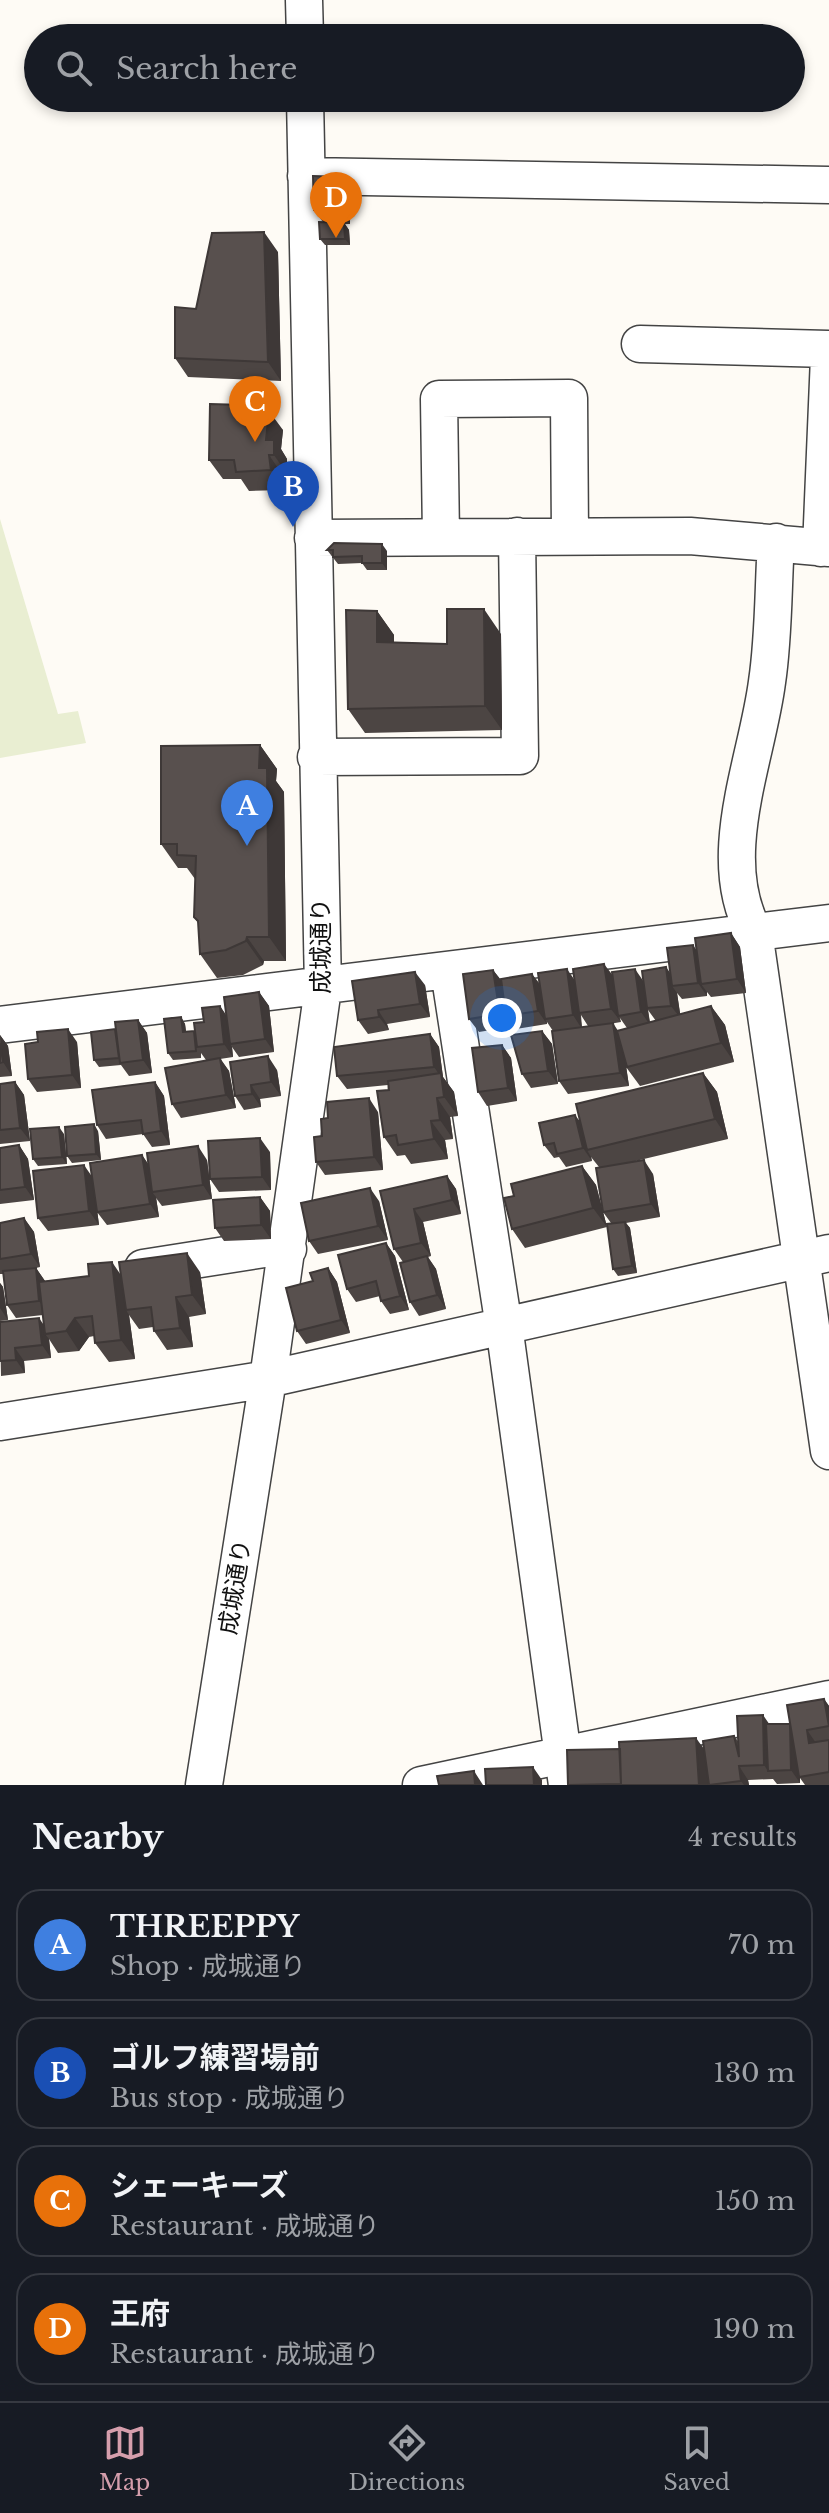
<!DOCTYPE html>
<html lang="en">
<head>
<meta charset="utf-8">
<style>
  :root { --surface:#171b24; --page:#20242c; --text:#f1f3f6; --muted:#9ea1a6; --line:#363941; --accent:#d59eac }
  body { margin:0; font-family:"Libre Baskerville","Noto Sans JP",serif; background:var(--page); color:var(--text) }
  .you { position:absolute; left:502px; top:1018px; width:28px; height:28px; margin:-20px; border:6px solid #fff; border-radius:50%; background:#1a73e8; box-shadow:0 0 0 12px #1a73e833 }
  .badge { display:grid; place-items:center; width:52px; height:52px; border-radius:50%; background:var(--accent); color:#fff; font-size:26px; font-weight:700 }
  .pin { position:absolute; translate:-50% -66px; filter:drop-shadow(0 2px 4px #0008) }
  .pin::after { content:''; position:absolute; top:42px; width:28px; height:24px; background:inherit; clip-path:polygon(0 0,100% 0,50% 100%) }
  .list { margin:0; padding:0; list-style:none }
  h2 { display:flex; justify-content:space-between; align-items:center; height:104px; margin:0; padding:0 32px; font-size:34px }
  h2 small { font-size:26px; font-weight:400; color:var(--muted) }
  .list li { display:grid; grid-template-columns:52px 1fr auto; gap:24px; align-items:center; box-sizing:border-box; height:112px; margin:0 16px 16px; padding:0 16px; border:2px solid var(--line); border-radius:24px }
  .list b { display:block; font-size:30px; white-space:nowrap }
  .list p { margin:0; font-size:26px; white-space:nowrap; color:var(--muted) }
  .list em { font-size:26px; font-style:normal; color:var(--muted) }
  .icon { flex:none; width:44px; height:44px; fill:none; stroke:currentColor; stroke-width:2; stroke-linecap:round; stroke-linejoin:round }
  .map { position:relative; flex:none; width:829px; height:1785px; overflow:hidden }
  .search { position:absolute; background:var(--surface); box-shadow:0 4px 12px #0003; left:24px; right:24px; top:24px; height:88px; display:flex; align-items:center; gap:20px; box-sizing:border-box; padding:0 28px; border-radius:44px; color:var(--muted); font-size:30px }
  .sheet { height:616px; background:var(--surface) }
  nav { display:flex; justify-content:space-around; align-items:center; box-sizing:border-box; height:112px; border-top:2px solid var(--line); background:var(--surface); font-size:22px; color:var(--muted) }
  nav a { display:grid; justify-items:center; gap:4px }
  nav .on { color:var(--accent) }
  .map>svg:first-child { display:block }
  .pitch { fill:#e9eed2 }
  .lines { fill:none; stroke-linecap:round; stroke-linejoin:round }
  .minor-casing { stroke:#444; stroke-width:39 }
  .minor { stroke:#fff; stroke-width:36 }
  .wall { fill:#4c4543; fill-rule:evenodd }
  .shaded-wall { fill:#3e3837 }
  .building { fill:#58504e; stroke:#3e3837; stroke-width:2 }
  .labels { text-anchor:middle; stroke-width:8; stroke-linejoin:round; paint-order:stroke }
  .street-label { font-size:24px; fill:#111; stroke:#fff }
</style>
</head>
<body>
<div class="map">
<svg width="829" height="1785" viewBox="0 0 829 1785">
  <rect width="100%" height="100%" fill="#fefbf5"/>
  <path class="pitch" d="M0,519l58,195 20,-3 8,32 -86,15z"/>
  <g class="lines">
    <g class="minor-casing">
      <path id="minor" d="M304,0l1,38
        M306,176l523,9
        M640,344l189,5
        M441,537l-2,-138 130,-1 1,138
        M313,538l377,-2 139,12
        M776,542c-3,46 -2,94 -9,140 -10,78 -54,175 -13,250l75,519
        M821,548l8,-191
        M316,757l204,-1 -3,-220
        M449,971l57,369 61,445
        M0,1025l829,-102
        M143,1268l134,-21 11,2
        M0,1422l268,-43 561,-126
        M204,1785l64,-406 55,-391 -18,-890
        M421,1785l408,-86"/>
    </g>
    <use href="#minor" class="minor"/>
  </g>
  <path class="wall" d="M341,177l9,13v34h-5l4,6 1,15h-25l-5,-6 3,-17 -9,-12z
    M278,252l3,129 -93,-4 -13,-19 21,-49z
    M249,411l34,19 -2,19 6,10v15h-5l2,16 -35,1 -8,-12h-18l-14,-19z
    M327,550l60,1v19h-20l-5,-7 -24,1z
    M377,611l17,24v7l53,2 54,-10 1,96 -137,3 -17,-24z
    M260,745l17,24 -1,12 8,11 2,169h-22l-1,4 -20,10 -26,3 -17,-24 -2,-31 -4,-6 1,-38 -8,-11h-9l-17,-24z
    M731,933l9,14 6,46 -35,4 -4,-5v4l-25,3 -5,-6 3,21 31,-8 14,19 9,37 -94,24 -14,-19 3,19 -61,8 -9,-13 -6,-50 -6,-9v2l-31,5 -8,-11 1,9 -30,5 -10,-13 24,-49 8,10 31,-6 8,10 72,-9 31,6 28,-7 26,-23zM648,1010l8,11 -6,1zM581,1015l7,11 -6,1zM620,1018l7,10 -9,3 -9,-7 12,-2z
    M425,985l5,32 -43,7 2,6 -21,4 -10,-14z
    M259,992l10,14 5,46 -35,5 -7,-10 1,10 -13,2 9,12 7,37 -55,10 -9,-14 34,-44 -5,-7v5l-28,2 -5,-7 13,-36 4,7 1,8 8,-1 26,-25 6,10z
    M138,1020l9,13 5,40 -23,3 -8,-11 -22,2 -5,-7z
    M542,1031l10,13 6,40 -27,4 -9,-14z
    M430,1034l9,13 4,30 11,15 4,24 -8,1 3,22 -8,1 3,19 -37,5 -6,-9 -8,1 -13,-19 4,-52 -41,4 -10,-13z
    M0,1035l8,11 4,30 -12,1z
    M77,1042l4,46 -44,4 -9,-13z
    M502,1045l9,13 6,43 -30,5 -9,-14z
    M230,1062l47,8 4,26 -21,3 1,8 -17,3 -9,-14z
    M703,1073l14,19 11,47 -101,24 26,11 7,43 -34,6 4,5 7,45 -19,3 -5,-7 -2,-46 -8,-11 -4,-45 -8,-10 1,4 -26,6 -7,-10 -5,1 -10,-13 35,-25z
    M15,1082l9,13 6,46 -30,3v-60z
    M155,1082l9,14 6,49 -18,2 -9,-13 -37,5 -9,-14z
    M378,1112l5,58 -58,5 -9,-13 6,-26z
    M98,1131l3,29 -29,3 -5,-7z
    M64,1134l3,30 -29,2 -5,-7z
    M19,1145l9,14 6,41 -34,4v-56z
    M270,1152l1,38 -52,2 -9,-13z
    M142,1155l6,9 59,-4 5,39 -50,7 -6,-8 3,19 -52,8 -10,-13 -1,-10 3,23 -51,6 -10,-13 54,-41z
    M582,1166l14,19 11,42 -82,21 -13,-19 2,-33z
    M447,1176l9,13 5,25 -38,8 8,34 -3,1 8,12 10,40 -27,7 -9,-14 -7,-40 -9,-13 -14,-58z
    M260,1197l10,14 1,28 -47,2 -9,-13z
    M379,1201l9,39 -70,14 -9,-13z
    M24,1218l10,14 6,35 -4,1 9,13 75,-7 80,-2 6,42 -17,3 4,30 -26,3 -13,-19 -1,-4 -14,2 -10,-14 6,44 -26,3 -14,-19 -1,-7 -5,1 -10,14 -21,2 -9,-14 2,19 -27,3 1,12 -24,3 -1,-54 44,4 -1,-11 -27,3 -9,-13 -4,-31h-3v-51z
    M386,1243l9,13 14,54 -19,4 -9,-13 -1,-5 -24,6 -9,-13z
    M328,1268l9,14 13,51 -44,11 -9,-13 16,-50z
    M0,1283l3,4 5,33 -8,1z
    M824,1699l5,7v79h-24l-5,-7v5l-23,1 -4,-5 -25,1 1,5h-181l136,-37 30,-12 4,5 31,-17h21z"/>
  <path class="shaded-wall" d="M341,177l9,13v34l-10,-13z
    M344,223l5,7 1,15 -5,-6z
    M264,232l14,20 3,129 -13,-19z
    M269,411l14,19 -2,19 6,10v15l-13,-19 -8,-15z
    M269,455l13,19 2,16 -13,-20z
    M382,544l5,7v19l-5,-7z
    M484,609l17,25 1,96 -17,-24z
    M377,611l17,24v31l-17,-24z
    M260,745l17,24 -1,12 8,11 2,169 -17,-24 -10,-169z
    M731,933l9,14 6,46 -9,-14z
    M247,937l17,24 -1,4 -17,-24z
    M693,945l9,13 -1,26 6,8v4l-9,-13z
    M604,964l10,13 4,39 3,6 -10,-13z
    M666,967l10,14 -4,5 5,7 4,26 -10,-13z
    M567,969l9,13 6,47 -9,-14z
    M635,969l9,13 6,43 -9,-13z
    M493,970l10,13 3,33 3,11 -9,-13z
    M415,972l10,13 5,32 -10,-13z
    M532,974l9,13 4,32 2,5 -9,-13z
    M259,992l10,14 5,46 -9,-13z
    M220,1006l9,13 1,25 2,3 1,10 -9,-13z
    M711,1006l14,19 9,37 -13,-19z
    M378,1010l9,14 2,6 -10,-13z
    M181,1017l4,7 2,15 -4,-7z
    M138,1020l9,13 5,40 -9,-13z
    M613,1023l9,14 7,49 -9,-13z
    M68,1029l9,13 4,46 -9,-13z
    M542,1031l10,13 6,40 -10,-13z
    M430,1034l9,13 4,30 11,15 4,24 -14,-19 -3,-20 -7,-10z
    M0,1035l8,11 4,30 -9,-14z
    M502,1045l9,13 6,43 -9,-13z
    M268,1056l9,14 4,26 -10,-14z
    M220,1058l9,13 7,37 -10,-13z
    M703,1073l14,19 11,47 -13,-20z
    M15,1082l9,13 6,46 -10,-13z
    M155,1082l9,14 6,49 -9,-14z
    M251,1085l9,14 1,8 -9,-13z
    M369,1098l9,14 5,58 -9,-13z
    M437,1098l13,19 3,22 -13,-19z
    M575,1115l10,13 2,22 4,7 1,4 -9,-13z
    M431,1121l14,19 3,19 -14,-20z
    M94,1124l4,7 3,29 -5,-6z
    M59,1127l5,7 3,30 -5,-7z
    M260,1138l10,14 1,38 -9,-13z
    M19,1145l9,14 6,41 -9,-13z
    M198,1146l9,14 5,39 -9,-14z
    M142,1155l9,13 1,24 4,5 3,20 -9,-13z
    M644,1160l9,14 7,43 -9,-13z
    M84,1165l9,13 6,47 -10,-14z
    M582,1166l14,19 11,42 -14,-19z
    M447,1176l9,13 5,25 -9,-14z
    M370,1188l9,13 9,39 -10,-14z
    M260,1197l10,14 1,28 -10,-14z
    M414,1209l9,13 8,34 -10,-13z
    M24,1218l10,14 6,35 -9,-13z
    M625,1222l5,6 7,45 -5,-7z
    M386,1243l9,13 14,54 -9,-14z
    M187,1253l13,19 6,42 -14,-19z
    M427,1256l9,13 10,40 -9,-14z
    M112,1262l13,19 1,29 3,5 6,44 -14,-19z
    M36,1268l9,13 4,34 -10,-14z
    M328,1268l9,14 13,51 -9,-13z
    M0,1283l3,4 5,33 -8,-12z
    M176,1297l13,20 4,30 -13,-19z
    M39,1318l9,13 -3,3 4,5 2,19 -9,-13z
    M75,1318l14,19 -10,14 -13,-20z
    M15,1348l9,13 1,12 -9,-13z
    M824,1699l5,7v20z
    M763,1715l9,13 -4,43 -4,-6z
    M790,1724l9,13 1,46 -9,-13z
    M807,1730l9,13h-7z
    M696,1738l14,19 1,28h-12z
    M739,1766l9,14 1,5h-5l-3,-4z
    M533,1767l9,13v5h-8z
    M474,1771l9,14h-8z"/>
  <path class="building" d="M313,176l28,1 -1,34 -26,-1z
    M319,222l25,1 1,16h-25z
    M264,232l4,130 -93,-4v-51l21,2 16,-76z
    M210,404l34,1 1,6h24l-3,29h8v15h-5l2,15 -35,2 -2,-12h-25z
    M334,543l48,1v19h-20v-7l-29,1v-7h-6z
    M447,609h37l1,97 -137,3 -2,-99 31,1v31l70,2z
    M260,745l-1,23h8l2,169h-22l-1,4 -20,9 -26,4 -2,-33 -4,-4 2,-61 -19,-1v-11h-16v-98z
    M731,933l6,46 -36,5 -6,-46z
    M693,945l5,38 -26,3 -5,-38z
    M604,964l7,45 -32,4 -6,-44z
    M666,967l5,39 -24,2 -5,-37z
    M567,969l6,46 -28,4 -7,-46z
    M635,969l6,43 -23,4 -6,-44z
    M493,970l7,44 -31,5 -6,-45z
    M415,972l5,32 -42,6 1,7 -21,3 -6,-39z
    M532,974l6,37 -32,5 -5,-37z
    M259,992l6,47 -35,5 -6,-47z
    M220,1006l4,38 -27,3 -3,-24 10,-1 -2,-14z
    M711,1006l10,37 -94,24 -10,-36z
    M181,1017l2,15 11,-1 2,20 -28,2 -4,-34z
    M138,1020l5,40 -23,3 -5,-41z
    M613,1023l7,50 -61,8 -7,-50z
    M68,1029l4,46 -44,4 -3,-35 13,-2 -1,-10z
    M115,1029l4,29 -25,2 -3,-28z
    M542,1031l6,40 -26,3 -11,-39z
    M430,1034l4,33 -97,9 -3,-29z
    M0,1043l3,19 -3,1z
    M502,1045l6,43 -30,4 -6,-44z
    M268,1056l3,26 -20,3 1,9 -17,2 -5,-34z
    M220,1058l6,37 -54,9 -7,-36z
    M441,1073l3,24 -7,1 3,22 -9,1 3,18 -36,6 -2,-10 -12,2 -7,-46 12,-1 -1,-9z
    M703,1073l12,46 -128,31 -11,-46z
    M15,1082l5,46 -20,2v-46z
    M155,1082l6,49 -18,3 -2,-14 -44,5 -5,-35z
    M369,1098l5,59 -58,5 -2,-25 8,-1 -1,-17 7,-1 -1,-16z
    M575,1115l8,33 -26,6 -3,-11 -10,2 -5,-22z
    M94,1124l2,30 -29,2 -2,-29z
    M59,1127l3,30 -29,2 -3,-30z
    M260,1138l2,39 -52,2 -2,-38z
    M19,1145l6,42 -25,3v-42z
    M198,1146l5,39 -51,7 -5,-39z
    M142,1155l8,49 -53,8 -7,-49z
    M644,1160l7,44 -48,8 -7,-44z
    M84,1165l5,46 -51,7 -5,-47z
    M582,1166l11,42 -81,21 -8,-31 10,-2 -3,-12z
    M447,1176l5,24 -38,9 7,34 -27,6 -14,-58z
    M370,1188l8,38 -69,15 -8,-38z
    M260,1197l1,28 -46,3 -2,-28z
    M24,1218l7,36 -31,5v-36z
    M625,1222l7,44 -19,3 -6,-45z
    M386,1243l14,53 -19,5 -5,-20 -29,8 -9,-34z
    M187,1253l5,42 -16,2 4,31 -26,3 -3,-24 -25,3 -7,-48z
    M427,1256l10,39 -27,7 -10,-39z
    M112,1262l9,78 -26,3 -3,-27 -17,2 -9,13 -21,3 -6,-52 50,-6 -1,-12z
    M36,1268l3,33 -32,4 -4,-34z
    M328,1268l13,52 -44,11 -11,-43 27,-7 -3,-8z
    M39,1318l3,27 -27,3 1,12 -16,1v-39z
    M824,1699l5,27 -22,4 2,13 20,-3v32l-30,5 -12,-72z
    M763,1715l1,50 -25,1 2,15 -32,4 -6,-44 31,-5 5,21 -2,-41z
    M766,1724h24l1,46 -23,1z
    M696,1738l3,47h-78l-2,-43z
    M620,1749l1,35 -53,1 -1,-35z
    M533,1767l1,18h-48l-1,-16z
    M474,1771l1,14h-36l-2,-9z"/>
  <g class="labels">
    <g class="street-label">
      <text transform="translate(321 946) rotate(-90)" y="8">成城通り</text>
      <text transform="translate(235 1587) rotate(-81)" y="8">成城通り</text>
    </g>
  </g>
</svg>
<div class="you"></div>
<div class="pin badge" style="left:247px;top:846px;background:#3f7fe0">A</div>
<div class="pin badge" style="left:293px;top:527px;background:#1a4fb4">B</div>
<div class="pin badge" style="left:255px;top:442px;background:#e8710a">C</div>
<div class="pin badge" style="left:336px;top:238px;background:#e8710a">D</div>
<div class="search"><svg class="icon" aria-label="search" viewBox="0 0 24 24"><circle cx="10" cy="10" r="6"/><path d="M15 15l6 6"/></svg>Search here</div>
</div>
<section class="sheet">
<h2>Nearby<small>4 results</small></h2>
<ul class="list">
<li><span class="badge" style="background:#3f7fe0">A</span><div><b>THREEPPY</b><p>Shop · 成城通り</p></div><em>70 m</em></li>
<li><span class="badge" style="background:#1a4fb4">B</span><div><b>ゴルフ練習場前</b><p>Bus stop · 成城通り</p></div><em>130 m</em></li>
<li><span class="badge" style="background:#e8710a">C</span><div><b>シェーキーズ</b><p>Restaurant · 成城通り</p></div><em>150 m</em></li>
<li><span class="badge" style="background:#e8710a">D</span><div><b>王府</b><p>Restaurant · 成城通り</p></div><em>190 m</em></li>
</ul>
</section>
<nav>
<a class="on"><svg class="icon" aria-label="map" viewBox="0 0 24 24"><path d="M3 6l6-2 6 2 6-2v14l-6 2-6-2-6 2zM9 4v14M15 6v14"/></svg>Map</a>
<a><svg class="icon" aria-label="directions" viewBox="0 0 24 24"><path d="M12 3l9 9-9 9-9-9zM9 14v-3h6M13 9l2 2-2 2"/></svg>Directions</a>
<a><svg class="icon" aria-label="saved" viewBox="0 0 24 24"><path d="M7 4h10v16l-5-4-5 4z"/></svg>Saved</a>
</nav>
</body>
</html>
